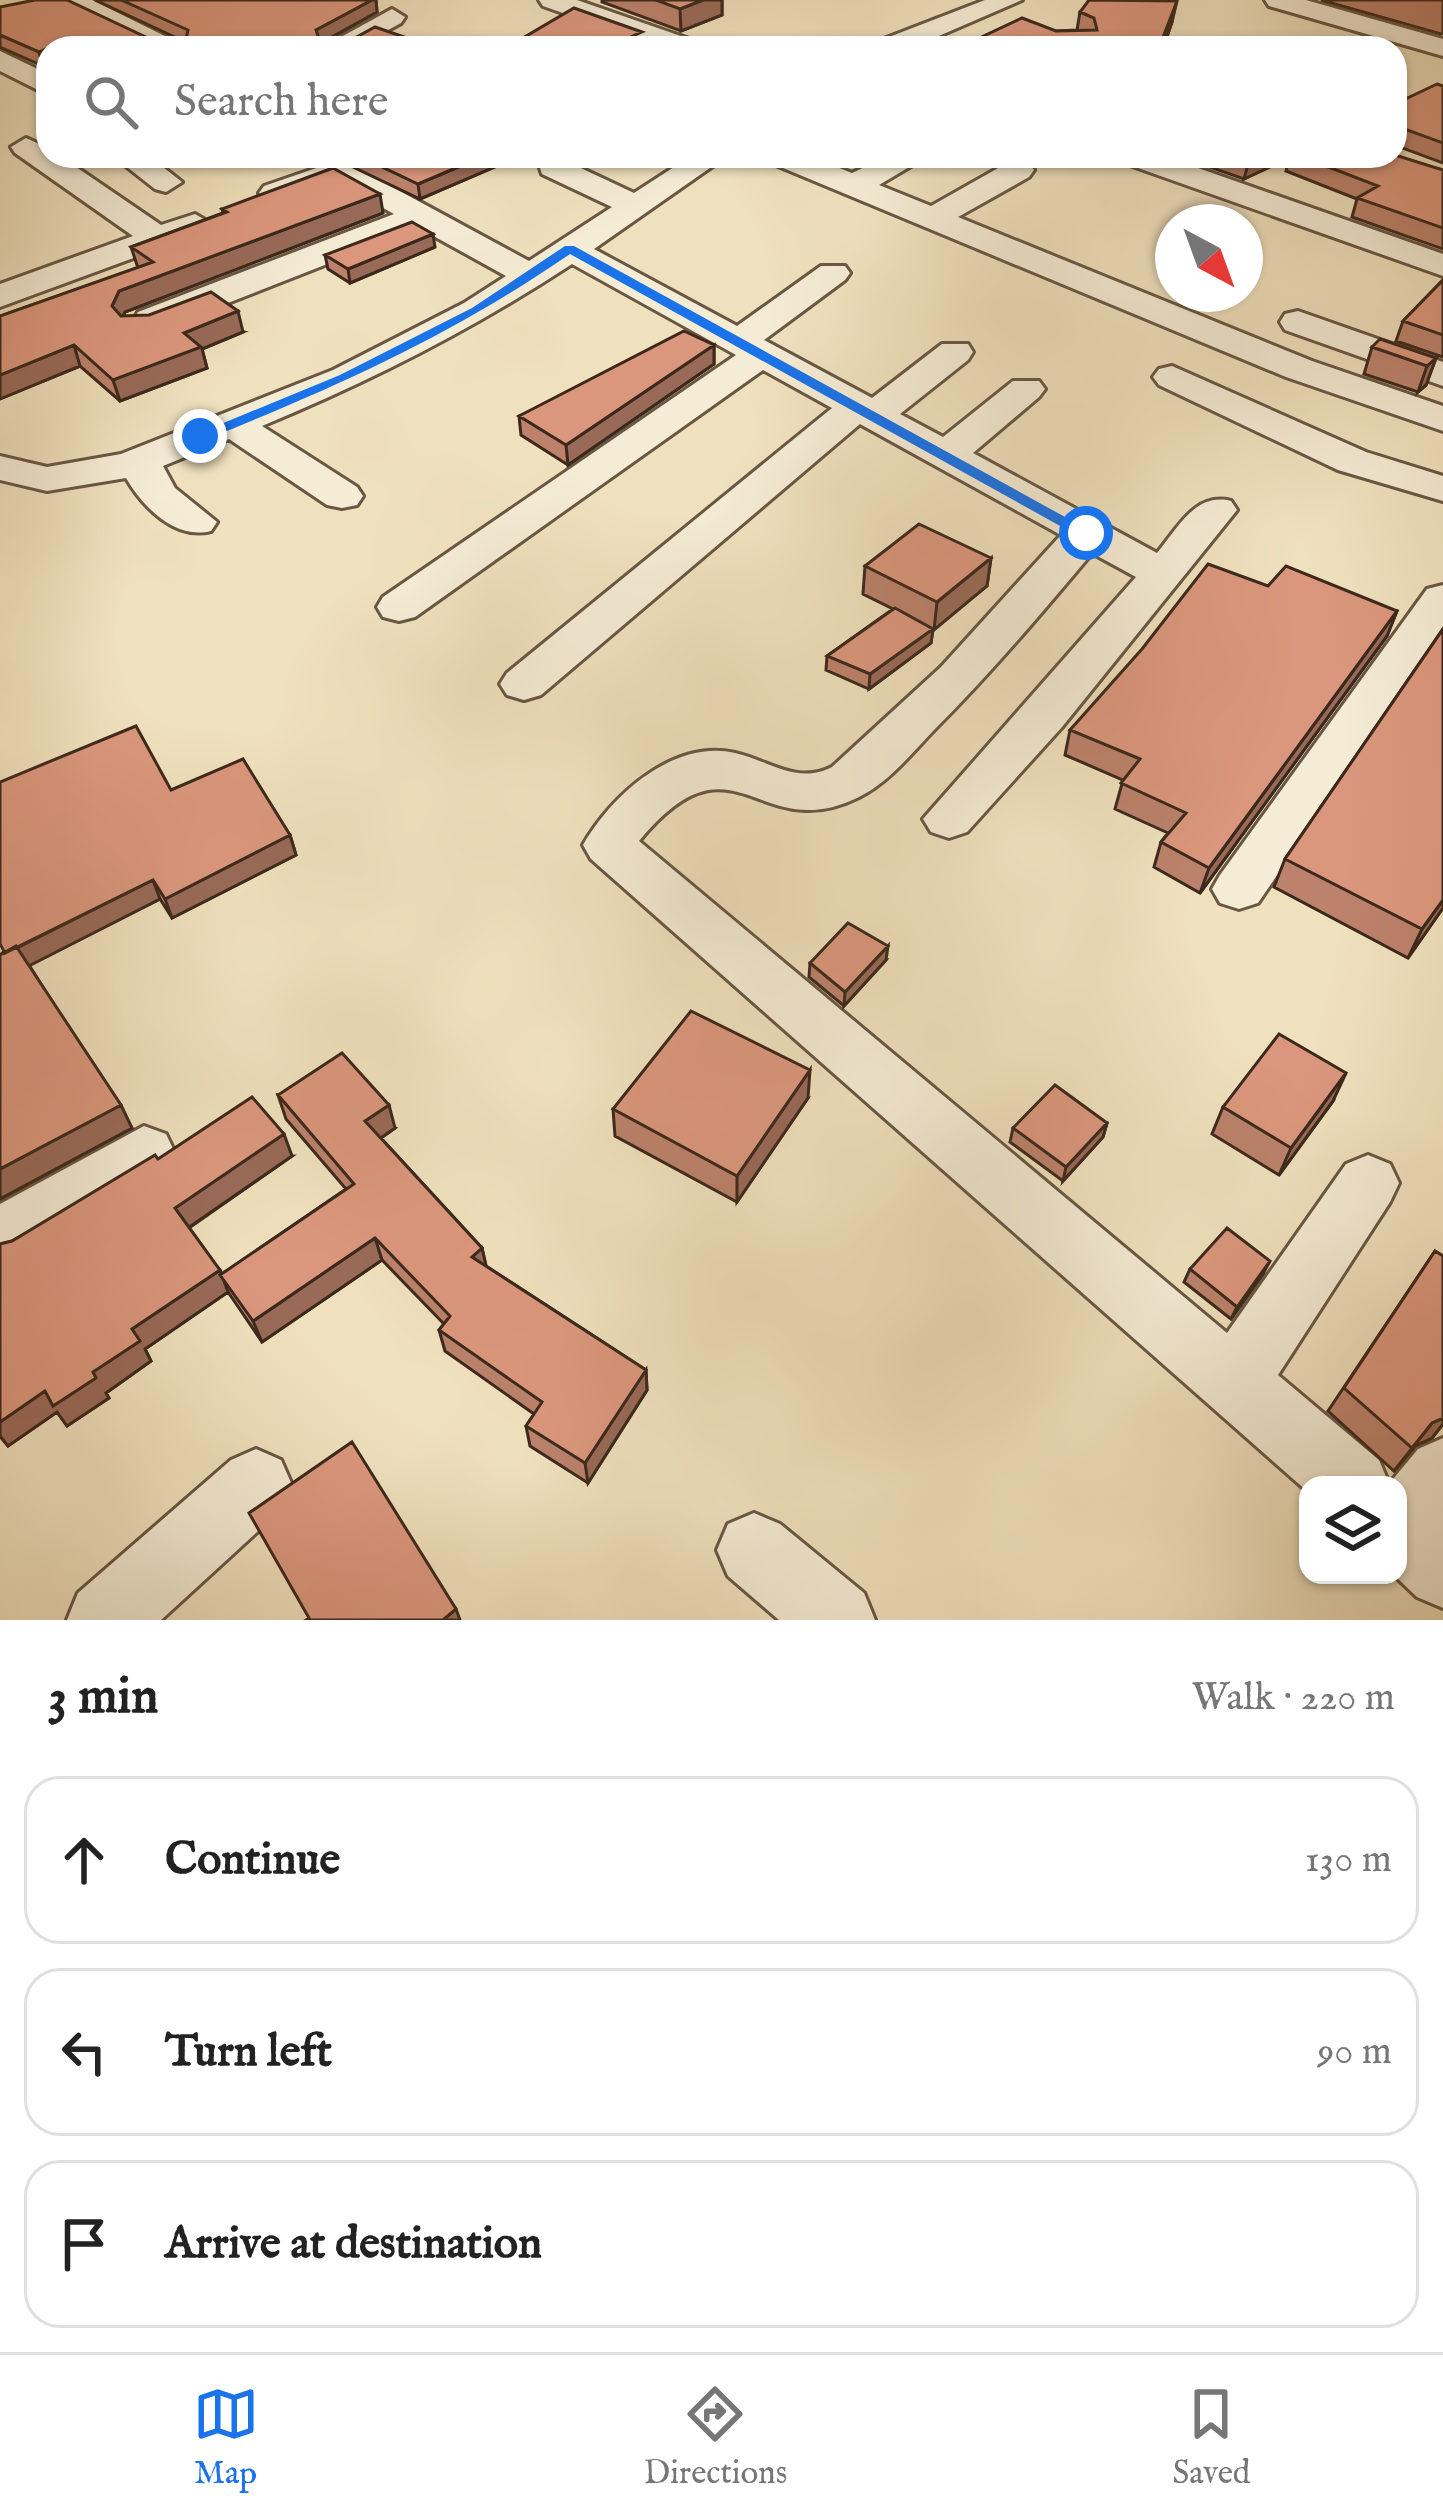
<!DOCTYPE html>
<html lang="en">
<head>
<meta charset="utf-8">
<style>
  :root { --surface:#fff; --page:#f2f2f2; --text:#222; --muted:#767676; --line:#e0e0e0; --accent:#1a73e8 }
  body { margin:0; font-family:"IM FELL English",serif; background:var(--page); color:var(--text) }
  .controls { position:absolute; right:36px; bottom:36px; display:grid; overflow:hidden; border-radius:24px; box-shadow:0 3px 9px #0004 }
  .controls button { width:108px; height:108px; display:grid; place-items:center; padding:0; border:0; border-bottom:3px solid var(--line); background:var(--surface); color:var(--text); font:60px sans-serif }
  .compass { position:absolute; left:1155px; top:204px; width:108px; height:108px; border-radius:50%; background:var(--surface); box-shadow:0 3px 9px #0004; rotate:139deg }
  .stop { position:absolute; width:36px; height:36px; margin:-27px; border:9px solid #1a73e8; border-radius:50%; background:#fff }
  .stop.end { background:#1a73e8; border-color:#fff; box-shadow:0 3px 12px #0008 }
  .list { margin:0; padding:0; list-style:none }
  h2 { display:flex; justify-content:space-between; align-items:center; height:156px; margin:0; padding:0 48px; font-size:51px }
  h2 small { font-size:39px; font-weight:400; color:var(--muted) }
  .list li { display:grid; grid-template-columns:78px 1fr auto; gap:36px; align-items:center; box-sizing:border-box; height:168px; margin:0 24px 24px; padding:0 24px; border:3px solid var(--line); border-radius:36px }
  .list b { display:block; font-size:45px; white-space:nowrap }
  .list em { font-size:39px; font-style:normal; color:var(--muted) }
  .icon { flex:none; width:66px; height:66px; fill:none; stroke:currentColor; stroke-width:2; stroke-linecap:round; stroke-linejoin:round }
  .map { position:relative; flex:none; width:1443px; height:1620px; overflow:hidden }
  .search { position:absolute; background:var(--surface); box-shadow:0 3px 9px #0004; left:36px; right:36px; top:36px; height:132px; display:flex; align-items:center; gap:30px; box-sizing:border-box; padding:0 42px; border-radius:36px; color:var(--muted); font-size:45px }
  .sheet { height:732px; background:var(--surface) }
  nav { display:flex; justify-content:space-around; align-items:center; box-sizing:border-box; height:168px; border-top:3px solid var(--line); background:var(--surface); font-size:33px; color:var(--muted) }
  nav a { display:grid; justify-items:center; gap:6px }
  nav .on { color:var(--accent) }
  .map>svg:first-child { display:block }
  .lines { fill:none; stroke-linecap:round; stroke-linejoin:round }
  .street-casing { stroke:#695744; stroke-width:6 }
  .street { fill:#f5ecd5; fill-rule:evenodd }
  .wall { fill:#bc826c; stroke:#3c291c; stroke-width:3 }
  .shaded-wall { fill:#996a58; stroke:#3c291c; stroke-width:3 }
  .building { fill:#db977d; stroke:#3c291c; stroke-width:3 }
  .route { fill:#1a73e8 }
</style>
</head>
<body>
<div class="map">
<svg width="1443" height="1620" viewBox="0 0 1443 1620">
  <rect width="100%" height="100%" fill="#f0e1be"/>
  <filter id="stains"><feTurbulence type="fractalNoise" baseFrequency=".00167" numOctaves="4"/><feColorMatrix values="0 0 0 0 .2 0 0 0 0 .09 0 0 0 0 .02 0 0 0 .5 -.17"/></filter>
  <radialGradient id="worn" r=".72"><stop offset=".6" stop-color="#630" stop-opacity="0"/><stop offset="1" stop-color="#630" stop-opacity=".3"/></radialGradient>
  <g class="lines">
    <g class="street-casing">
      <path id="street" d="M58,0h34l97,48h-36z
        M539,0h38l121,42 4,6h-40l-119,-42z
        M985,0h37l-111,48h-39l4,-6z
        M1265,0h41l137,39v17l-174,-50z
        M392,9l13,8 -4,6 -46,25h-34z
        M0,51l48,23v21l-48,-24z
        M26,138l22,10v8h12l101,69 34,-11 17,10 -5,7 -207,76v-23l133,-48 -118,-83 -4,-6z
        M113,156h36l33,26 -16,10 -11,-3z
        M536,156h30l2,6 66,31 57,-37h36l-133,93 143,77 84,-60h24l5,7 -5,7 -81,60 108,58 70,-54h26l5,8 -5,8 -68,54 43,23 70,-56h26l6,8 -6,8 -66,56 184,100c21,-25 38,-61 74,-52l6,9 -175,217 -95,105 -18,6 -18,-6 -8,-13 213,-242 -44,-24c-51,61 -102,121 -158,177 -23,24 -45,52 -75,67 -102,51 -124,-72 -220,44l588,492 119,-169 22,-9 22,9 9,19 -9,19 -112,173 101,85 10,24 29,-35 25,-11v170l-26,-11 -23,-22h4v-90h-90v7l-717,-633 -8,-14c28,-49 90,-106 152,-92 35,8 62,32 97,14l109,-100 120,-132 -201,-111 -319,271 -17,5 -17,-5 -7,-11 7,-11 325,-265 -69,-38 -348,247 -16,4 -16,-4 -6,-10 6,-10 353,-242 -164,-91c-99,65 -201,117 -310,162l95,61 6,9 -6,9 -15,3 -15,-3 -98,-66 -66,27 12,22 42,34 -6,9c-36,9 -68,-24 -85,-53l-79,13 -47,-11v-24l47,11 74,-13 212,-84 131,-67 42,-27 -87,-48 -255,100h-26l-5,-8 5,-8 256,-98 -58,-32 -61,21 -11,-3 -5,-7 5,-7 64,-22h22l179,97 83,-54 -70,-33z
        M767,156h42l43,17 36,-17h40l-49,29 52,21 76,-43h22l5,7 -5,7 -71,40 354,144 131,45v25l-157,-54 -515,-214z
        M1120,156h44l279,98v22l-319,-113z
        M1298,311l145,51v24l-158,-56 -5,-8 5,-8z
        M1172,366l194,86 77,24v25l-105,-31 -179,-85 -6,-8 6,-8z
        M1443,585v47l-185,271 -19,6 -19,-6 -8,-14 8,-14 207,-286z
        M144,1126l22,8 9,19 -9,19 -143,87 -23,8v-63z
        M256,1449l25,11 11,25 -11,25 -120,110h-94l11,-27 153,-133z
        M754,1513l26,11 84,69 11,27h-96l-51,-44 -11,-26 11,-26z"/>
    </g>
    <use href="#street" class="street"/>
  </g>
  <path class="wall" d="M95,0h281l1,12 -48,27 107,9h-388v17l-5,1 -43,-19v-40l148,31 31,1z
    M602,0h120v15l-41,16 -79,-29z
    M1321,0h122v33l-2,1z
    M1080,12l92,10 -9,26h-205l98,-17 21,-1z
    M1443,86v77l-46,-17 -2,-42z
    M330,156h190l-100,43z
    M1178,156h217l48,14v79l-91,-32 5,-18 -71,-28 3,-13 -45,21z
    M222,209l161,4 -258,99 -2,4 120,16 -41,17 5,19 -87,33 -40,-35 -80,33v-83l138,-48 -7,-21 92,-34z
    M435,247l-85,36 -22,-14 -3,-14z
    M1443,280v77l-47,-16 7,-20z
    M714,345v19l-146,101 -47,-30 -2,-19z
    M1372,347l64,11 -10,27 -8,7 -54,-18z
    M991,558l-4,28 -54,43 -2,14 -62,46 -43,-19 1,-14 66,-47 -30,-15 2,-28z
    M1268,586l129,25 -10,25 -187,257 -46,-26 7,-25 7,-9 -53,-24 8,-29 -58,-25 5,-25z
    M1443,629v279l-35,50 -134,-71 11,-28z
    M171,790l119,45 6,20 -124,63 -12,-19 -131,66 103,163 -132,71v-244z
    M886,960l-42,46 -35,-29 1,-14z
    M278,1095l117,33 -14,10 101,110 4,18 160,104 1,20 -59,93 -58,-37 -4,-20 8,-12 -89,-63 -6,-21 5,-6 -62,-64 -120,82 -34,-50 -83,57 6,12 -45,32 3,5 -42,28 -10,-14 -49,34 -8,-10v-192l12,-3 146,-82 134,-3 -103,72 33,46 124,-85 -60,-70z
    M808,1098l-71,104 -122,-66 -2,-27z
    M1333,1101l-54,74 -67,-41 11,-27z
    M1107,1123l-4,14 -40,44 -53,-39 3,-14z
    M1435,1251l8,5v168l-11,14 -17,8 -21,25 -66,-60z
    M1190,1269l73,5 -32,45 -47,-37z"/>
  <path class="shaded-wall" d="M372,0h4l1,12 -58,32 -3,-14z
    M703,0h19v15l-41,16 -1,-22z
    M1177,1l-5,21 -9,26h-4z
    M1144,39l-2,9h-17z
    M48,50v15l-5,1 -4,-14z
    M1402,128l-5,18h-2v-17z
    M484,156h36l-100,43 -2,-15z
    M1290,156l-1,2 -45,21 6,-22z
    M380,194l3,19 -258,99 -7,14 -6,-20 7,-15z
    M433,234l2,13 -85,36 -2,-14z
    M238,311l5,21 -41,17 5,19 -87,33 -7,-21 71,-47z
    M74,345l6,21 -80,33v-24z
    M714,345v19l-146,101 -2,-20z
    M1436,358l-10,27 -8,7 9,-26z
    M991,558l-4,28 -53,44 3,-28z
    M1397,611l-10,25 -187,257 9,-25z
    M933,629l-2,14 -62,46 1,-15z
    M290,835l6,20 -124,63 -7,-19z
    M153,880l7,19 -145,74 -10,-19z
    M1443,900v8l-35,50 14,-29z
    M888,946l-2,14 -42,46 1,-14z
    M810,1070l-2,28 -71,104v-26z
    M1346,1073l-13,28 -54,74 12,-27z
    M121,1105l11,23 -132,71v-30z
    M389,1105l6,23 -23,16 -7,-23z
    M1107,1123l-4,14 -40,44 3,-14z
    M284,1134l8,22 -107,74 -10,-22z
    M375,1238l7,22 -120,82 -9,-21z
    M482,1248l5,22 -15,-13z
    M1270,1261l-7,13 -32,45 6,-12z
    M220,1270l8,22 -83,57 6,12 -45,32 3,5 -42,28 -10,-14 -49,34 -8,-10v-14l45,-31 48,-19 39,-43z
    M646,1370l1,20 -59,93 -3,-20z
    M1443,1418v6l-11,14 -17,8 -21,25 38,-48z
    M456,1609l4,11h-17z"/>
  <path class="building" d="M35,0h32l81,38 38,1 2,-9 -67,-30h251l-56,30 3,9h34l22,-12 61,21h-137l-7,-3 -11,3h-219l-3,-2 -11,2 -9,4 -39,-17v-28z
    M656,0h47l-23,9z
    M1089,0l88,1 -17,44 -16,-6 -19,9h-167l64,-30 34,13 41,-1 -3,-12 -14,-6z
    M574,8l68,24 -9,4 30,10 -3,2h-154z
    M1437,84l6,2v57l-41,-15 -7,1v-25z
    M1395,155l48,15v58l-86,-30 21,-12 -78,-30z
    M359,156h125l-66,28z
    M333,168l47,26 -261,97 -7,15 9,10 28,-1 62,-23 27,19 -54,22 17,14 -88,33 -39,-35 -74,30v-59l153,-54 -22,-15 96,-35 -5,-3z
    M412,222l21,12 -85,35 -23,-14z
    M1443,280v55l-40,-14z
    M684,331l30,14 -148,100 -47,-29z
    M1380,339l56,19 -9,8 -55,-19z
    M919,524l72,34 -54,44 -72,-36z
    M1208,564l60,22 18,-20 111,45 -188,257 -48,-26 25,-29 -65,-30 19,-24 -70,-29 72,-81z
    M895,608l38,21 -63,45 -43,-18z
    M1443,629v271l-21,29 -137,-70z
    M136,726l35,64 72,-31 47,76 -125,64 -12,-19 -148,73 -5,-9v-162z
    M848,923l40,23 -43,46 -35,-29z
    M16,946l105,159 -121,64v-214z
    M691,1011l119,59 -73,106 -124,-67z
    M1279,1034l67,39 -55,75 -68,-41z
    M342,1053l47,52 -24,16 117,127 -10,9 174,113 -61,93 -59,-37 16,-24 -103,-72 11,-14 -75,-78 -122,83 -33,-46 134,-91 -76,-89z
    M1055,1085l52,38 -41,44 -53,-39z
    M252,1097l32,37 -109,74 45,62 -88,59 8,12 -47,31 3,6 -43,28 -8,-15 -45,31v-178l12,-3 143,-86 3,4z
    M1227,1228l43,33 -33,46 -47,-38z
    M1435,1251l8,5v162l-11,5 -20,25 -68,-60z
    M352,1442l104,167 -13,11h-137l3,-2 -60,-105z"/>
  <path class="route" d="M565,246h9l520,287 -14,4 -510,-283c-121,83 -230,131 -365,186l-13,-4 148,-61 132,-67z"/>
  <rect width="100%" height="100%" filter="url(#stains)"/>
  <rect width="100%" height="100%" fill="url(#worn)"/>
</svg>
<div class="controls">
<button><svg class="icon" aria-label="layers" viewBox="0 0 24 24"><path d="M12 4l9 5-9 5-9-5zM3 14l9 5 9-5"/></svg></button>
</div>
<svg class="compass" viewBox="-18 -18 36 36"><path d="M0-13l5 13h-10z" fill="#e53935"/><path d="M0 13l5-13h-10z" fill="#767676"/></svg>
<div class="stop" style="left:1086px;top:533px"></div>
<div class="stop end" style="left:200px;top:436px"></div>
<div class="search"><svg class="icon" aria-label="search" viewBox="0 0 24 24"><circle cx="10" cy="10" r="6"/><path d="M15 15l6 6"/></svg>Search here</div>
</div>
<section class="sheet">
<h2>3 min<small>Walk · 220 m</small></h2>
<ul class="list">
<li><svg class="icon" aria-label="ahead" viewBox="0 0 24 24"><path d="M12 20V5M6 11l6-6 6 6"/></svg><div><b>Continue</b></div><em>130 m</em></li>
<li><svg class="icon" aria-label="left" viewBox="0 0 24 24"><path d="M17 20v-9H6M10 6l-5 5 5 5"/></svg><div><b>Turn left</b></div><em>90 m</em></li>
<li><svg class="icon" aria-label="arrive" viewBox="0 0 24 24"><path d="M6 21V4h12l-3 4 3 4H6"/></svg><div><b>Arrive at destination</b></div></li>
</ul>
</section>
<nav>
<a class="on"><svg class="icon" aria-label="map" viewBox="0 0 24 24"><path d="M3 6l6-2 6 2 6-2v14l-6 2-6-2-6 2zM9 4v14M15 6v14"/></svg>Map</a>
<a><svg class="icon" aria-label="directions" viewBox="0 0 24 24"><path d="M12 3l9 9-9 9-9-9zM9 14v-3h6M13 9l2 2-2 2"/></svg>Directions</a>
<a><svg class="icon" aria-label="saved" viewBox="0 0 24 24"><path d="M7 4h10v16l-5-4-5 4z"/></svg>Saved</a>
</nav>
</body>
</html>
